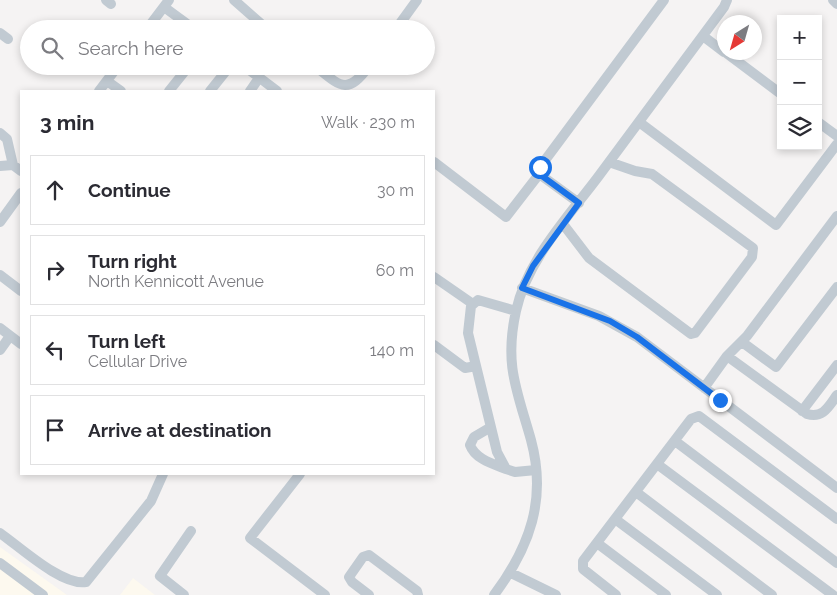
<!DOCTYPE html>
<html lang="en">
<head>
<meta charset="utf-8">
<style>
  :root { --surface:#fff; --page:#f2f2f3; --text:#2b2b33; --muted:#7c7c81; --line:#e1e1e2 }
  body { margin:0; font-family:Raleway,sans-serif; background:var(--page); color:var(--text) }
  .controls { position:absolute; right:15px; top:15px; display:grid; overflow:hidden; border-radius:0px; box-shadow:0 2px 8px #0003 }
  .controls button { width:45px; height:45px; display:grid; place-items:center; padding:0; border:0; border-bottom:1px solid var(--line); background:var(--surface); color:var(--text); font:25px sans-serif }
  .compass { position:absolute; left:717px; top:15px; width:45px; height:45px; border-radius:50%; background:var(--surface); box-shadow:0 2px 8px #0003; rotate:217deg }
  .stop { position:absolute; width:15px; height:15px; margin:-11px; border:4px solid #1a73e8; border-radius:50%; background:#fff }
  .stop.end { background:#1a73e8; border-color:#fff; box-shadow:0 1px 5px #0008 }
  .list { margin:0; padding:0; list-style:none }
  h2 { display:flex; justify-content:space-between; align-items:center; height:65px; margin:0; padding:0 20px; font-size:21px }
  h2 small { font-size:16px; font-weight:400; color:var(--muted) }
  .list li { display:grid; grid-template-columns:32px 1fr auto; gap:15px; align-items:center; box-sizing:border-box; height:70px; margin:0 10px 10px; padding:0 10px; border:1px solid var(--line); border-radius:0px }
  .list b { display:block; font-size:19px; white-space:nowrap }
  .list p { margin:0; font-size:16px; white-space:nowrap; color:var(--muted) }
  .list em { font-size:16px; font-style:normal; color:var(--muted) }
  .icon { flex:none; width:28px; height:28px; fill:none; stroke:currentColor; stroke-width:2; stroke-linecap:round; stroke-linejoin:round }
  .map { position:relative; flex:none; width:837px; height:595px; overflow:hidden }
  .search { position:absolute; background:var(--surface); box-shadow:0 2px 8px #0003; left:20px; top:20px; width:415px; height:55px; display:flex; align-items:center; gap:12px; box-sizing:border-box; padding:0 18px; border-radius:28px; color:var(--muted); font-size:19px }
  .panel { position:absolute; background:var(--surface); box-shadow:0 2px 8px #0003; left:20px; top:90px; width:415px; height:385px; border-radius:0px }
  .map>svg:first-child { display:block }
  .commercial { fill:#fdf9ef }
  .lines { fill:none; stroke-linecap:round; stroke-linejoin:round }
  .minor { stroke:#c1cad2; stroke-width:10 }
  .route { stroke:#1a73e8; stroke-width:6 }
</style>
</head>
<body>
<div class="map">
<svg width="837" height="595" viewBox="0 0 837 595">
  <rect width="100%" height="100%" fill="#f5f3f3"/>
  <path class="commercial" d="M0,547l67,48h-67z
    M133,578l22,17h-35z"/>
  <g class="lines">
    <path class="minor" d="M106,0l5,4
      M234,0l33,29
      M833,0l4,4
      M164,7l30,22
      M147,29l22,-29
      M396,29l21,-29
      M0,33l8,6
      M703,36l21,16
      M725,52l56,42
      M244,66l33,25
      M315,66c25,20 32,30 54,0
      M107,81l14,10
      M99,91l19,-25
      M169,91l20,-25
      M210,91l20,-25
      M250,91l9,-13
      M639,122l137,103 61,-81
      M818,122l19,14
      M0,133l7,6 6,26
      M434,162l72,55 34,-44
      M0,166l13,-1 8,6
      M579,203l-37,-27 -2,-9 124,-167
      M0,222l21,-29
      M563,224l26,34 102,76 4,-1 57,-76 1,-9 -101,-74 -17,-3 -26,-9
      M0,275l21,16
      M434,277l39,27
      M522,288l77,28 38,21 200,151
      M516,311l-38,-11 -7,6 -3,27 29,119 9,17 9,3 21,-2
      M0,328l21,16
      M742,342l34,25 61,-80
      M434,345l31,23 11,-2
      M0,350l10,-14
      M727,356l80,58c16,5 22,-8 30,-19
      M704,388l23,-32 20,-20 90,-120
      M802,411l35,-46
      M491,427l-17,10 -4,8c5,14 23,19 36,24
      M675,441l162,122
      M657,464l176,131
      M300,474l-50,64 75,57
      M636,492l136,103
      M615,519l102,76
      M0,533c20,14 62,53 86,49l65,-81 12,-27
      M597,543l69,52
      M0,563l43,32
      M511,573l45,22
      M184,595l-24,-19 31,-45
      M369,595l-17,-13 -3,-5 14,-20 6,-2 48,36 1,4
      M494,595c36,-48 53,-96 37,-155 -14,-50 -27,-75 -15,-129 11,-51 52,-94 82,-134 42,-57 84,-114 126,-170l3,-7
      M616,595l-33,-26v-8l108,-142 8,-3 138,103"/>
  </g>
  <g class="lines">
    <path class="route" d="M540,167l2,9 37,27 -46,63 -11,22 88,33 27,16 83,63"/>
  </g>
</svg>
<div class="controls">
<button>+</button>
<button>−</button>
<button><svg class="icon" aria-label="layers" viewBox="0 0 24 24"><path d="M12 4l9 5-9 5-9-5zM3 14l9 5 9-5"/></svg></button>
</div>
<svg class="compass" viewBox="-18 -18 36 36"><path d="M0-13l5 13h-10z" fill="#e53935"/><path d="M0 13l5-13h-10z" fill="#7c7c81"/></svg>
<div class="stop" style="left:540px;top:167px"></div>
<div class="stop end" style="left:720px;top:400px"></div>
<div class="search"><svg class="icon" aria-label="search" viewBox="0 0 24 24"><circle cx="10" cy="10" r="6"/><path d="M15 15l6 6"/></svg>Search here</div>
<section class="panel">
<h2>3 min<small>Walk · 230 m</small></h2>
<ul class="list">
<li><svg class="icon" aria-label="ahead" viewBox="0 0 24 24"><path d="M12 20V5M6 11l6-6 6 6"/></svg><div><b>Continue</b></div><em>30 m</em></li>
<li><svg class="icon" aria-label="right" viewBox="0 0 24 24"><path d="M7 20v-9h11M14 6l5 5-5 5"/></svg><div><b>Turn right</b><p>North Kennicott Avenue</p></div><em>60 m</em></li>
<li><svg class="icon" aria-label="left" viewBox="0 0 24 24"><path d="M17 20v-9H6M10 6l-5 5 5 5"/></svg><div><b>Turn left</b><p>Cellular Drive</p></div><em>140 m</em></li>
<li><svg class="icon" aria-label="arrive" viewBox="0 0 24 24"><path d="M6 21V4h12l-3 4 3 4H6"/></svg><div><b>Arrive at destination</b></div></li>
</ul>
</section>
</div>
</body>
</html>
